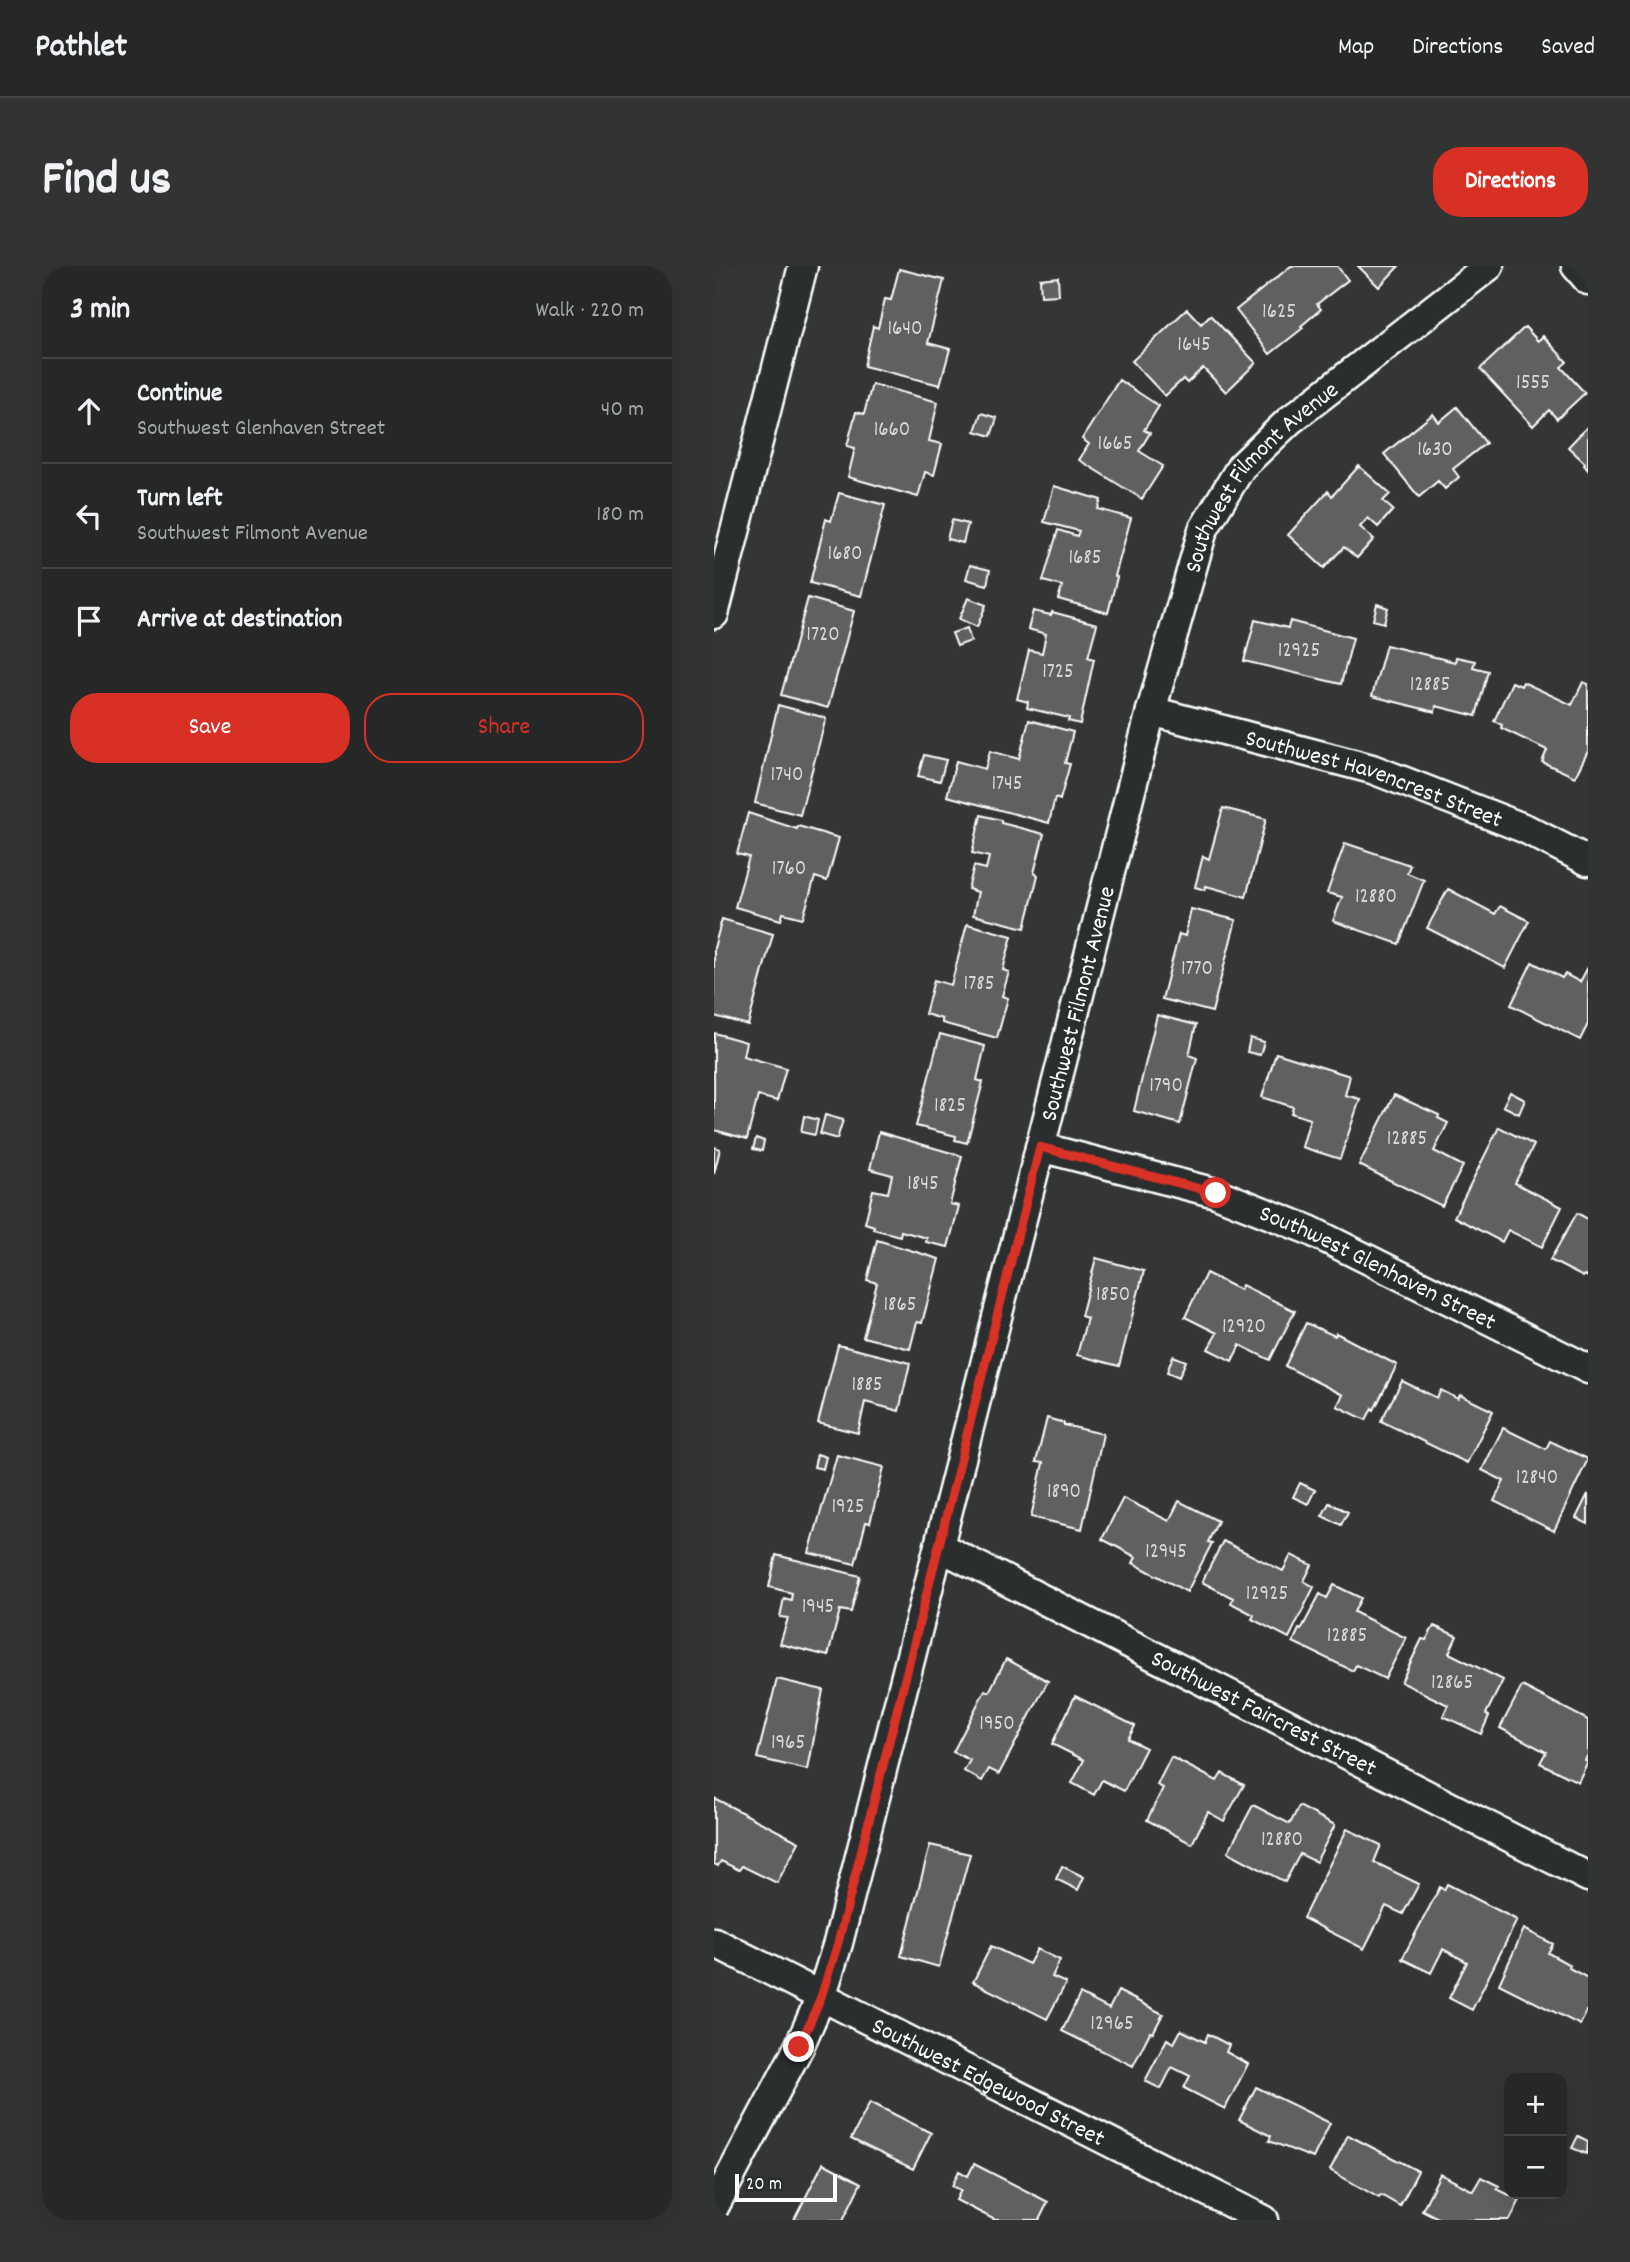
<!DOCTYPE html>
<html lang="en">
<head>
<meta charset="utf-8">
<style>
  :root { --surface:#262828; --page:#323434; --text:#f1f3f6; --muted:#a4a6a8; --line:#424445; --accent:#d93025 }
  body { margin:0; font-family:Dekko,sans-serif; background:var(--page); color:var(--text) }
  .controls { position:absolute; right:21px; bottom:21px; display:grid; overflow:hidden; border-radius:14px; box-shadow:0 7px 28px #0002 }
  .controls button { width:63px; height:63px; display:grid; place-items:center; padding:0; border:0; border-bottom:2px solid var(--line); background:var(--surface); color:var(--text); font:35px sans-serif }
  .scale { position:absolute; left:21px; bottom:18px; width:102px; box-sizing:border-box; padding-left:7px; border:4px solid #fff; border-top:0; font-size:19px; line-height:24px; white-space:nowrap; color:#fff; -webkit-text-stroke:5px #2a2d2e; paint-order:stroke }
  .stop { position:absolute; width:21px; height:21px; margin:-16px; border:5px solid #d93025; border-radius:50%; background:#fff }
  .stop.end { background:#d93025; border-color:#fff; box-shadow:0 2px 7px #0008 }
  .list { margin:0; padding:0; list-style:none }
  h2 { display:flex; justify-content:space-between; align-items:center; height:91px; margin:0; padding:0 28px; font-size:30px }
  h2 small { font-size:23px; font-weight:400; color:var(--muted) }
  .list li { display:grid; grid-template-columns:46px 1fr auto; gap:21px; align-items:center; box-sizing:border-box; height:105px; padding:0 28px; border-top:2px solid var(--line) }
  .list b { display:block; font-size:26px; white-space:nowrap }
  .list p { margin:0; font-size:23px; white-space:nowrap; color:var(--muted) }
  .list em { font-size:23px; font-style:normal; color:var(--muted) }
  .actions { display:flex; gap:14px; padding:21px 28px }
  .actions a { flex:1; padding:16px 0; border:2px solid var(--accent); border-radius:28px; text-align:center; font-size:24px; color:var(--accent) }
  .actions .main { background:var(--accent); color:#fff }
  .icon { flex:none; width:38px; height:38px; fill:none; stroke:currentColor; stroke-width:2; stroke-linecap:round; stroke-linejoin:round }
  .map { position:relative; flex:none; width:874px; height:1954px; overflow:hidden; border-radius:28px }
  header { display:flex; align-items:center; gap:42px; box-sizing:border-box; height:98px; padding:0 35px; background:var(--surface); border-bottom:2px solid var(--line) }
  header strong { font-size:33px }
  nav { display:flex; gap:38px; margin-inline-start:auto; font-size:24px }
  .intro { display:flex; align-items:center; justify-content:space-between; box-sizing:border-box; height:168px; padding:0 42px }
  h1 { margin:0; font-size:49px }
  .button { padding:18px 32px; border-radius:28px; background:var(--accent); color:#fff; font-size:24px; font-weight:700 }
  main { display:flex; gap:42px; padding:0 42px }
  aside { flex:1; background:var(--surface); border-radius:28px; box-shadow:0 7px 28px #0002 }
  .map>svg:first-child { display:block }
  .building { fill:#5f6162; stroke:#fff; stroke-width:2 }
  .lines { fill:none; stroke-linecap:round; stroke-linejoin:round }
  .minor-casing { stroke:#fff; stroke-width:33 }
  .minor { stroke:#2a2d2e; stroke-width:28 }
  .route { stroke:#d93025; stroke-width:9 }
  .labels { text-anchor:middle; stroke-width:5; stroke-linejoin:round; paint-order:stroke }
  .number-label { font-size:21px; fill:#d7d8d8 }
  .street-label { font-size:24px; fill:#fff; stroke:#2a2d2e }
</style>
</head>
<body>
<header>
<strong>Pathlet</strong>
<nav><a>Map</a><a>Directions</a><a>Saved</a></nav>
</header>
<div class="intro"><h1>Find us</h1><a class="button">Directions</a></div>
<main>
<aside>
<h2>3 min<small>Walk · 220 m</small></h2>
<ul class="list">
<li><svg class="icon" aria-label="ahead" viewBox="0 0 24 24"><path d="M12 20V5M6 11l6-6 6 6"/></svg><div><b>Continue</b><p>Southwest Glenhaven Street</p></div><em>40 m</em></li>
<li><svg class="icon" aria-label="left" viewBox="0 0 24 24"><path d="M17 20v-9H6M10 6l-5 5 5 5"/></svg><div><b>Turn left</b><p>Southwest Filmont Avenue</p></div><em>180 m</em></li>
<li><svg class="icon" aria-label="arrive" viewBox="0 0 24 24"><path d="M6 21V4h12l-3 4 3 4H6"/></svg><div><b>Arrive at destination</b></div></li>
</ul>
<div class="actions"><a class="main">Save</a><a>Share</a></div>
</aside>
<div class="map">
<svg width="874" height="1954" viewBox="0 0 874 1954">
  <rect width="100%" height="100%" fill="#333536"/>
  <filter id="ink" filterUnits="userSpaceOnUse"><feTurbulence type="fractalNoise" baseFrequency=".0143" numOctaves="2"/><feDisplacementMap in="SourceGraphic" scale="14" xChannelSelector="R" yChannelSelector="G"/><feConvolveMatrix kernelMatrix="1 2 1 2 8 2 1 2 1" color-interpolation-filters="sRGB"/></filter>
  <g filter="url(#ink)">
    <path class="building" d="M577,0h46l11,14 -31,24 4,5 -20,17 2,2 -33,26 -34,-44z
      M644,0h41l-20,21z
      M185,3l45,11 -16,63 22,6 -10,36 -76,-19 9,-40 5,2 7,-29 6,1z
      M344,11l1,18 -18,1 -1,-17z
      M473,43l14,15 9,-9 46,48 -30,29 -23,-24 -16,15 -4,-4 -18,17 -33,-35z
      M811,61l13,14 5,-5 24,26 -6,5 24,26 -28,26 -8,-9 -16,16 -53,-57z
      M405,114l40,26 -15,24 6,3 -11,18 24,15 -21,33 -63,-39 10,-16 -7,-5z
      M158,118l66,18 -9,39 13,3 -8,31 -9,-3 -7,25 -70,-20 7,-29 -8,-2 9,-34 8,2z
      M743,141l29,36 -33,26 6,8 -14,12 -7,-8 -19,16 -35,-43 49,-40 6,8z
      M267,147l16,5 -6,18 -16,-5z
      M874,160v44l-4,-5 1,-2 -17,-16z
      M645,200l31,28 -7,7 10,9 -15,17 -10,-9 -8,9 14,12 -17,19 -13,-11 -20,21 -36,-33 40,-44 4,5z
      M340,220l47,14 -3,9 33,9 -16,58 2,1 -9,36 -50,-14 4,-13 -19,-5 15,-51 19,6 2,-5 -35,-9z
      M125,227l46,12 -24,91 -51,-13 16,-64 5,2z
      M238,254l16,4 -5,19 -16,-4z
      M256,299l20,5 -3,15 -21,-6z
      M94,332l46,13 -26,97 -47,-13z
      M254,332l18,7 -9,22 -18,-8z
      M663,338l11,4 -4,15 -11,-3z
      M319,345l18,4 1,-3 45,12 -9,33 6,2 -14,65 -12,-3 1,-3 -42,-10 1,-6 -11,-3 12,-49 13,3 4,-19 -18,-5z
      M541,354l33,8 2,-7 63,17 -12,46 -97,-23z
      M253,362l4,13 -14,5 -5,-13z
      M672,379l69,17 1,-5 19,4 -2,6 15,4 -12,45 -40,-10 -1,6 -63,-16z
      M798,416l9,4 2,-4 49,23 11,-23 5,2v67l-13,26 -33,-15 5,-12 -46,-22 1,-3 -8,-4z
      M64,439l48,13 -26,97 -45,-12z
      M315,454l44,12 -8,31 5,1 -10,36 -5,-2 -6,25 -102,-27 9,-35 29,8 5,-18 29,8z
      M210,489l22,5 -6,21 -22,-5z
      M509,542l43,11 -20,78 -40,-11 -1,4 -10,-3 8,-31 6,3z
      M34,547l49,16 1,-3 41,12 -12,43 -12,-4 -12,41 -20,-5 -2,7 -46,-13 14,-50 -12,-3z
      M267,549l20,5v3l43,11 -10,39 4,2 -13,53 -52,-13 5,-23 -10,-3 6,-23 12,3 3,-12 -17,-4z
      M631,577l65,22 -3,8 17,7 -25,64 -66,-23 9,-24 -15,-4z
      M734,623l47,25 5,-8 29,15 -24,47 -78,-40z
      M477,643l45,11 -24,92 -50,-13 17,-65 6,2z
      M8,653l51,15 -25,91 -34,-9v-68z
      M253,658l45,12 -9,34 6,2 -7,24 6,2 -11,40 -55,-15v-4l-17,-5 9,-34 17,5z
      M818,696l30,16 3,-4 15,8 8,-15v57l-8,16 -69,-35z
      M443,749l39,10 -7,30 8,3 -17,66 -46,-13z
      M0,767l32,9 -3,14 43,12 -9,33 -19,-5 -11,43 -33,-9z
      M226,768l45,12 -8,34 6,2 -16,61 -12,-3 1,-4 -40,-10z
      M536,772l14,4 -4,13 -13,-3z
      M562,787l74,23 -5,19 15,4 -20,60 -38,-12 8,-28 -19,-6 2,-6 -31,-10z
      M796,826l15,8 -6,14 -16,-8z
      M680,829l45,20 -1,3 10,5 -14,28 29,15 -21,40 -83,-41z
      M111,849l18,5 -6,19 -17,-5z
      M90,850l14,4 -3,15 -14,-3z
      M785,861l35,18 -19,38 47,24 -20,40 -34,-17 -6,12 -48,-25z
      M165,866l83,24 -12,48 9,2 -11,41 -22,-5 1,-4 -26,-7 -1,5 -27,-7 1,-3 -9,-3 8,-33 15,3 4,-18 -22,-6z
      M42,872l8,3 -2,10 -9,-2z
      M0,881l6,2 -6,25z
      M863,947l11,6v58l-4,-2 -1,2 -33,-17z
      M163,974l62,19 -17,64 -5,-1 -7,27 -47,-12 14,-54 -10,-3z
      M382,992l48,13 -25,95 -42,-11 10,-37 -6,-2z
      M492,1007l34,17 2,-5 53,26 -25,49 -30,-15 -8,16 -24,-12 9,-16 -32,-16z
      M592,1057l29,13 1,-3 61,32 -23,45 -2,-2 -6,12 -29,-14 6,-11 -58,-29z
      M124,1079l72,18 -11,48 -34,-9 -7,31 -40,-10z
      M459,1090l13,5 -7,16 -12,-5z
      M688,1115l35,17 4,-8 17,9 2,-4 33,16 -26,52 -86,-42z
      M333,1152l17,5v2l39,9 -21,95 -51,-12 12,-54 -7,-1z
      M789,1162l43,21 4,-8 38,18 -34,72 -60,-30 10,-20 -22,-11z
      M103,1188l9,3 -3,12 -9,-2z
      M123,1189l47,12 -14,56 -4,-1 -11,42 -46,-11z
      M586,1217l15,7 -7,14 -15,-7z
      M874,1228v30l-12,-6z
      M409,1232l46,23 10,-20 39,20 -10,21 4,1 -25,49 -54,-29 3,-6 -34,-18z
      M615,1237l19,9 -7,13 -19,-9z
      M509,1275l60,30 8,-16 21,10 -8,16 10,6 -25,51 -37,-19 2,-4 -23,-12 2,-5 -31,-16z
      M62,1289l84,21 -9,36 -11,-2 -12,46 -48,-12 8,-26 -8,-1 4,-19 7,2 1,-7 -23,-6z
      M620,1319l27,13 -7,14 52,26 -21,41 -29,-14 -3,6 -60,-29 6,-13 2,1 19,-36 7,4z
      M720,1360l23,10 -8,17 54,27 -17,34 3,2 -8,18 -38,-18 5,-11 -47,-23 21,-43 4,1z
      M292,1393l42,22 -49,93 -10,-5 -7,12 -18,-10 6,-11 -17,-8 32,-62 4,2z
      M63,1413l46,11 -15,80 -51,-12z
      M808,1420l66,34v35l-3,5 3,1 -10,21 -38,-19 6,-11 -46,-24z
      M361,1430l60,30 -7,13 18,9 -22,43 -22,-11 -8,15 -22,-12 12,-23 -32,-16z
      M457,1491l46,24 5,-8 22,12 -20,36 -16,-9 -16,32 -45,-24 16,-32 -6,-3z
      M0,1532l85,44 -22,41 -35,-17 -3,4 -18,-9 -3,5 -4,-2z
      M539,1539l37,19 9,-18 36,19 -19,37 -16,-8 -15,28 -57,-30z
      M633,1563l34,16 -7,17 45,22 -16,30 -17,-8 -22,43 -61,-31z
      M216,1579l40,9 -31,113 -38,-11z
      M348,1600l22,11 -6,13 -22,-11z
      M733,1618l70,36 -45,90 -23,-12 18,-36 -24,-13 -12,24 -29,-14 38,-72 4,3z
      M810,1663l29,15 -5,9 22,12 -1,3 19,10v31l-8,16 -81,-41z
      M277,1680l38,18 8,-15 23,11 -8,17 14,6 -19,36 -74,-37z
      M404,1725l45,23 -10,19 -3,-1 -17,34 -71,-35 18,-37 29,15z
      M467,1764l24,12 3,-8 21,11 -3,7 22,12 -23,45 -41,-21 6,-12 -18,-9 -11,22 -16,-8 22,-42 7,4z
      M542,1821l74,36 -17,35 -44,-17 2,-5 -32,-16z
      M156,1836l61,31 -18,36 -62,-30z
      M634,1869l70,36 -18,35 -19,-11 -2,3 -49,-28z
      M864,1870l10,5 -1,13 -15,-6z
      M109,1897l38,20 -18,37h-49z
      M260,1898l74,38 -9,18h-44l-39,-20 5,-10 -9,-4 7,-15 9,5z
      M726,1908l33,17 8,-14 18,9 -2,3 23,11 -10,20h-68l-20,-10z"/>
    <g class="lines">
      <g class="minor-casing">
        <g id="minor">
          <path d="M862,0l12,14"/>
          <path d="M0,348l89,-348"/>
          <path id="s1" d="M437,445l221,58 154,60 62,32"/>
          <path id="s2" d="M326,881l176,46 93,37 279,139"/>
          <path id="s3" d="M226,1281l648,330"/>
          <path id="s4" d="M0,1676l550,278"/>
          <path id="s5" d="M0,1941l85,-160 22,-50 17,-54 313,-1232 52,-181 38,-63 48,-46 200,-155"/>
        </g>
      </g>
      <use href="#minor" class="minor"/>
    </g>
  </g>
  <g class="lines" filter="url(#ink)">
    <path class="route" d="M85,1781l22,-50 17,-54 202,-796 176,46"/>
  </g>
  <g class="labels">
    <g class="number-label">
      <text x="565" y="51">1625</text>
      <text x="191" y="68">1640</text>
      <text x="480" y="84">1645</text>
      <text x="819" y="122">1555</text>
      <text x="178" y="169">1660</text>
      <text x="401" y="183">1665</text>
      <text x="721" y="189">1630</text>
      <text x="131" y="293">1680</text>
      <text x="371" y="297">1685</text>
      <text x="109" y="374">1720</text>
      <text x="585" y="390">12925</text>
      <text x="344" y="411">1725</text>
      <text x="716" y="424">12885</text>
      <text x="73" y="514">1740</text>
      <text x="293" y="523">1745</text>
      <text x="75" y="608">1760</text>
      <text x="662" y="636">12880</text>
      <text x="483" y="708">1770</text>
      <text x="265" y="723">1785</text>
      <text x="452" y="825">1790</text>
      <text x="236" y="845">1825</text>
      <text x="693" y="878">12885</text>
      <text x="209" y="923">1845</text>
      <text x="399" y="1034">1850</text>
      <text x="186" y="1044">1865</text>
      <text x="530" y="1066">12920</text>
      <text x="153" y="1124">1885</text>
      <text x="823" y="1217">12840</text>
      <text x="350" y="1231">1890</text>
      <text x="134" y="1246">1925</text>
      <text x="452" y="1291">12945</text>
      <text x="553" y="1333">12925</text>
      <text x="104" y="1346">1945</text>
      <text x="633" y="1375">12885</text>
      <text x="738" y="1422">12865</text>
      <text x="283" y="1463">1950</text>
      <text x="74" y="1482">1965</text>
      <text x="568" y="1579">12880</text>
      <text x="398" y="1763">12965</text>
    </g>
    <g class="street-label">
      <text dy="8" stroke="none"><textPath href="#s5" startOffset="1829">Southwest Filmont Avenue</textPath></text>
      <text dy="8" stroke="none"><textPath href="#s1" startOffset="233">Southwest Havencrest Street</textPath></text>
      <text dy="8" stroke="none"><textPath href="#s5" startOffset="1262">Southwest Filmont Avenue</textPath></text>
      <text dy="8" stroke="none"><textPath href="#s2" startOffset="360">Southwest Glenhaven Street</textPath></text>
      <text dy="8" stroke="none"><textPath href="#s3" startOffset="364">Southwest Faircrest Street</textPath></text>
      <text dy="8" stroke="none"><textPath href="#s4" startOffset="308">Southwest Edgewood Street</textPath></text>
    </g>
  </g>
</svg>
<div class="controls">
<button>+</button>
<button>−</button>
</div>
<div class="scale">20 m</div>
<div class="stop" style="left:502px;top:927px"></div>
<div class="stop end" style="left:85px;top:1781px"></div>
</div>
</main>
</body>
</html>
